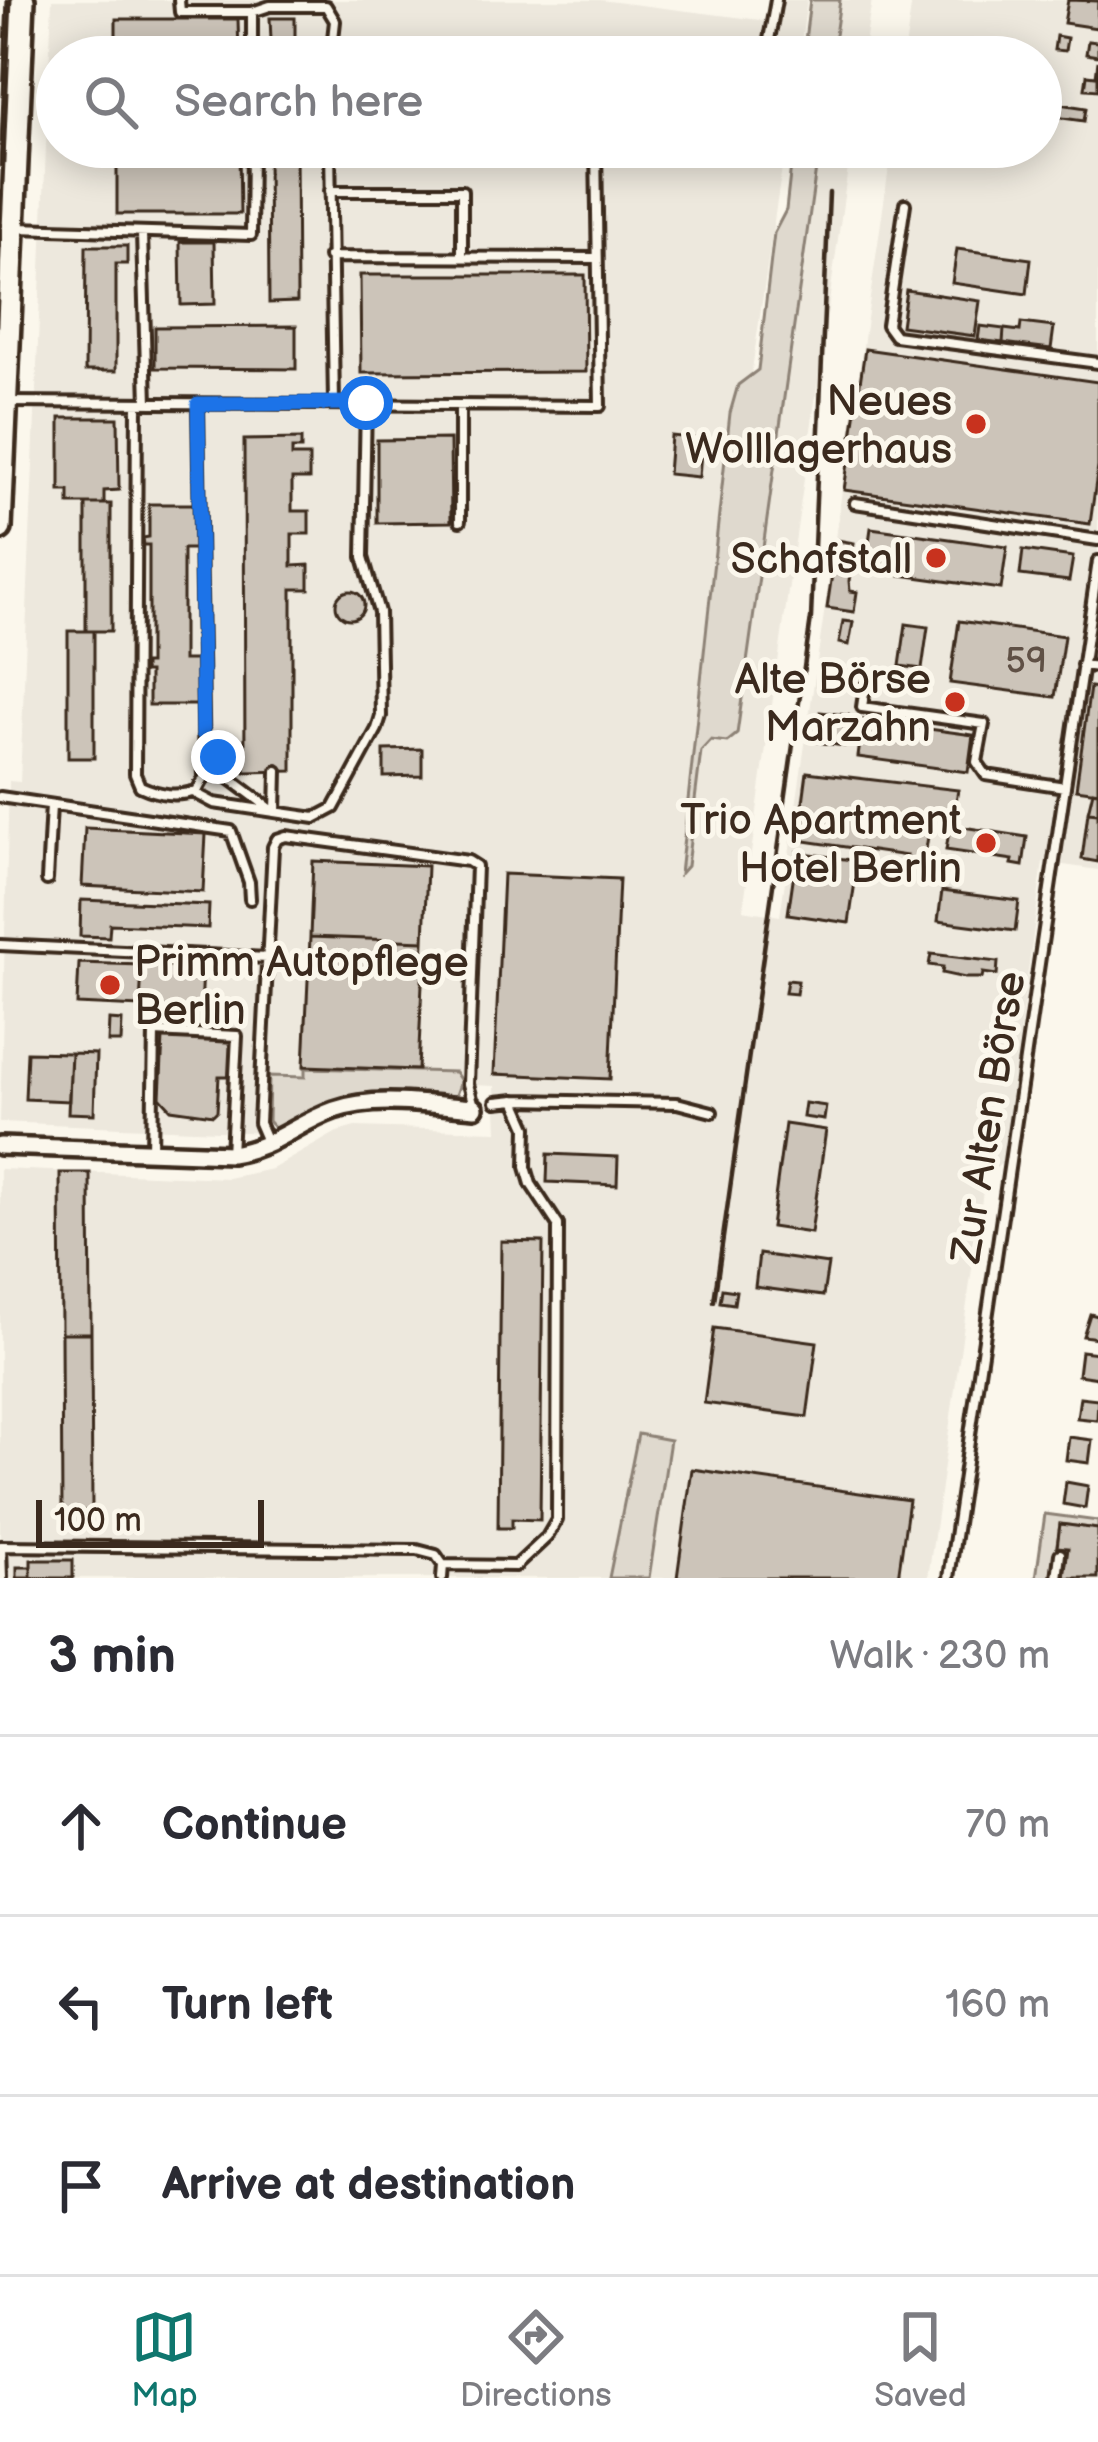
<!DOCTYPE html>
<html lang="en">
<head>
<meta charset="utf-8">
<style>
  :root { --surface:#fff; --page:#f7f7f7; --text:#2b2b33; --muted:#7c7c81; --line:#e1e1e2; --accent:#0f766e }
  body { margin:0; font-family:"Balsamiq Sans",sans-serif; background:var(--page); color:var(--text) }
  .scale { position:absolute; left:36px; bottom:30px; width:228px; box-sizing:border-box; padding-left:12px; border:6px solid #3b2a1e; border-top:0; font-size:33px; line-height:42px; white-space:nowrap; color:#3b2a1e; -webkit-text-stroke:9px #fbf7ec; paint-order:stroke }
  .stop { position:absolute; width:36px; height:36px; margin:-27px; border:9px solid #1a73e8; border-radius:50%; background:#fff }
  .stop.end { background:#1a73e8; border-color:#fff; box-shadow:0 3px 12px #0008 }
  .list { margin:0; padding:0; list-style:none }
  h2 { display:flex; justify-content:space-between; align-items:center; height:156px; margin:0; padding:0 48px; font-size:51px }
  h2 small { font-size:39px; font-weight:400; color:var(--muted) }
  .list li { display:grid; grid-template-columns:78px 1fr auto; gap:36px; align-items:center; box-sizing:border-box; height:180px; padding:0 48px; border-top:3px solid var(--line) }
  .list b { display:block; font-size:45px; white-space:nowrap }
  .list em { font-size:39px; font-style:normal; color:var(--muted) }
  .icon { flex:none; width:66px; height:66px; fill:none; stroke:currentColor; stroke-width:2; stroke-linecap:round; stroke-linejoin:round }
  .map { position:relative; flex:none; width:1098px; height:1578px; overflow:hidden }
  .search { position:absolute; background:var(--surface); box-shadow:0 6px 30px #0003; left:36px; right:36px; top:36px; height:132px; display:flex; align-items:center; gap:30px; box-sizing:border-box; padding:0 42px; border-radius:66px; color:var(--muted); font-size:45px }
  .sheet { height:696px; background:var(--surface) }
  nav { display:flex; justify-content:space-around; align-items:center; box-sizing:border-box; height:168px; border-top:3px solid var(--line); background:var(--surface); font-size:33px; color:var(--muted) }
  nav a { display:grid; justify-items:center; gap:6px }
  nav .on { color:var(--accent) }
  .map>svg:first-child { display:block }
  .built { fill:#ede8dd }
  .green { fill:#dfd9ce; stroke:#8d8276; stroke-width:3 }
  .building { fill:#ccc4b9; stroke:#3b2a1e; stroke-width:3 }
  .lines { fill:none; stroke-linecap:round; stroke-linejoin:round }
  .lane-casing { stroke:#3b2a1e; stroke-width:16 }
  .street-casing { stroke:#3b2a1e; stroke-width:24 }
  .secondary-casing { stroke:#3b2a1e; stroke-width:30 }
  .lane { stroke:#fbf7ec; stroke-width:8 }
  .street { stroke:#fbf7ec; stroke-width:15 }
  .secondary { stroke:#fbf7ec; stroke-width:21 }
  .tram { stroke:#3b2a1e; stroke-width:3 }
  .rail { stroke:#3b2a1e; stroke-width:4.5 }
  .route { stroke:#1a73e8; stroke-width:15 }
  .poi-dot { fill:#c8321e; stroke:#fbf7ec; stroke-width:4.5 }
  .labels { text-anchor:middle; stroke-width:10; stroke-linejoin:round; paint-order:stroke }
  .number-label { font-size:36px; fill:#5f5045 }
  .poi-label { font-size:42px; fill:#3b2a1e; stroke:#fbf7ec; text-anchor:end }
  .street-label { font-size:42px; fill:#3b2a1e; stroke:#fbf7ec }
</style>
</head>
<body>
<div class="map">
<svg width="1098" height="1578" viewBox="0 0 1098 1578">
  <rect width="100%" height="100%" fill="#fbf7ec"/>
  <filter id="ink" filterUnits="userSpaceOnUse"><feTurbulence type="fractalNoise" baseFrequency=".00833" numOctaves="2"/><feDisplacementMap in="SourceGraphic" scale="24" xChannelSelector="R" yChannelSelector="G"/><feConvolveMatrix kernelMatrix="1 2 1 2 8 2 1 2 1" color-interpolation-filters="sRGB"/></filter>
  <g filter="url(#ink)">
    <path class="built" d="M52,0h548l168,21 3,-21h36l-8,57h-742v90h728l-87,587h39l83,-587h31l-108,763 37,6 112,-769h149v-90h-137l8,-57h186v870l-55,-8 -41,301 -17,14 -57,401h-279l21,-137 -31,-7 -30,144h-609v-409l228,9 44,-9 65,-37 18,-5 142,4 -2,-45 -225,-10 -3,57 -267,-11 9,-341 11,1z
      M841,0h31l-9,57h-30z"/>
    <path class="green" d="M810,0h30l-8,57h-29z
      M793,147h26l-82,587 -10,8 -16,-2 -10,11 -14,115 -7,8 50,-461 8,-28 20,-15 16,-137 12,-23z
      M305,1068l150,4 6,9 -6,17 -99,-3 -79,36 -9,-10 1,-45 36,1z
      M638,1434l32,6 -21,138h-40z
      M1045,1514l53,7v8l-38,-5 -8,54h-16z"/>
    <path class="building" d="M1068,0l30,1 -1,27 -33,-5z
      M270,18h25v22h-24z
      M116,19h122l1,38h-123z
      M1056,36l11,2 -2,13 -11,-1z
      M1088,41l10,1v14l-12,-2z
      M1098,61v29l-13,-1 2,-14 9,1z
      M1041,101l45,7 -2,13 -43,-6z
      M117,147h122l1,67h-123z
      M268,147h28l1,155 -28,1z
      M180,242h34l1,62 -34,1z
      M86,246h41v18h-11v107h-31z
      M957,249l74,10 -4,35 -75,-11z
      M360,275h225l1,97 -225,1z
      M906,290l74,11 -5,35 -74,-10z
      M1021,323l33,4 -3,22 -48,-6 1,-14 16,2z
      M296,326v43l-141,-1v-41z
      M980,326l24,3 -1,14 -25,-3z
      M865,349l233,33v85l-8,57 -246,-34z
      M60,418h58l1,72 -15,1v13h-35v-13h-9z
      M671,436l31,3 -3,38 -31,-3z
      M301,439v10h-9v7h17v23h-17v32h17v23h-17v32l17,-1v24h-17v182l-47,1 -1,-332z
      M450,439l1,83 -74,1v-83z
      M86,504h25v127h-25z
      M149,504h47v45h-13v111h14v45h-48v-33h-5v-8h5v-119h-5l-1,-7 6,-1z
      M871,528l136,19 -6,42 -136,-19z
      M837,540l17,3 -5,38 1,10 7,1 -3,20 -27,-4z
      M1023,550l50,7 -4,24 -49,-6z
      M336 605a14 14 0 1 1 28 0a14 14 0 1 1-28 0Z
      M843,621l10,1 -4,23 -10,-2z
      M959,621l105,15 -9,61 -105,-14z
      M906,624l22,3 -6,42 -22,-3z
      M68,631h26v127h-26z
      M1090,687l8,1v104l-22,-3z
      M820,712l28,3 -4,31 -28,-4z
      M863,720l110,15 -5,37 -110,-15z
      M422,749v27l-38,1v-27z
      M807,772l151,18 -4,22 -22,-3 -8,54 -17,-3v-4l-109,-16z
      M1093,791l5,1v21l-10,-1z
      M1088,812l10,1v49l-16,-3z
      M950,825l77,12 -4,29 -11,-2 1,-4 -67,-10z
      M85,828l121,6 -3,58 -121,-6z
      M797,852l61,9 -9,62 -61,-9z
      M313,861l114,5 -3,75 -114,-4z
      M503,874l116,5 -9,200 -116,-5z
      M942,891l77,10 -4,30 -77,-10z
      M81,900l128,5 -1,23 -98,-4 -1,13 -29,-1z
      M310,937l114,4 -6,129 -114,-4z
      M931,954l67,8 -1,13 -14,-2 -1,5h-17l-23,-5 1,-6 -14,-2z
      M79,963l63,2 -2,42 -63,-3z
      M142,965l61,3 -2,42 -61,-3z
      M787,980l11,1 -2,13 -11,-1z
      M109,1020l13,1 -1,21h-13z
      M163,1038l69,3 -1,35h-12l-2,35 -4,4 -42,-6 -11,-12z
      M27,1052l44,1 -2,48 -44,-2z
      M71,1053l25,1 -2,60 -26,-1z
      M805,1103l21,3 -2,14 -21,-3z
      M785,1124l41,6 -15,103 -40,-6z
      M548,1154l70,3 -1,28 -70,-3z
      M60,1173h30l1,160h-30z
      M501,1241l42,1 -3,278 -28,-1v9h-14z
      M759,1254l69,10 -5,32 -68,-9z
      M722,1289l14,2 -2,13 -14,-2z
      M1090,1314l8,2v22l-15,-2z
      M714,1328l103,14 -10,75 -103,-14z
      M61,1333h30l1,178h-30z
      M1081,1351l17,2v25l-20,-3z
      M1080,1397l18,2 -1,21 -20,-2z
      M1069,1437l23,3 -3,23 -23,-3z
      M692,1469l217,31 -11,78h-221z
      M1066,1482l22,4 -3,22 -22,-4z
      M1060,1524l38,5v49h-34l4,-30 -11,-1z
      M31,1560h42v18h-42z
      M17,1567h14v11h-14z"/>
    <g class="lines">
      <g class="lane-casing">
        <path id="lane" d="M179,0l1,12h72v45
          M252,12l18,-6h56l9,15 -4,36
          M766,57l10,-57
          M330,147l4,256
          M330,191h132v66
          M905,204l-18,121 8,11 203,27
          M17,228l234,7 1,-88
          M142,234l5,169
          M329,257l266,1
          M7,402l593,4 -4,-259
          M137,403l-2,371 5,12c20,9 36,11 57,5l7,-13 -6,-374
          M460,405v116
          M855,503l243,37
          M1082,665l16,2
          M865,687l-3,20 122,17 -7,38 9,13 79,12
          M204,734l20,40 48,36
          M193,792l21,11 101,15 19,-10 43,-79 4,-13 -2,-104 -16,-55 3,-154
          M0,797l231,34 18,51 1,17
          M276,812l1,-41
          M47,880l4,-75
          M0,945l268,13
          M515,1100l162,3 35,9
          M268,1144l-9,-21 14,-276 4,-8 9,-3 182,25 8,5 -8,218 6,22
          M152,1151l2,-119 83,4 -6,118
          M0,1546l417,4 19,5 7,10 -1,13
          M1,1546l1,32
          M443,1565l73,1 31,-29 10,-17 1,-295 -27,-41 -5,-17 1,-40 -12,-27 -19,2
          M949,1578l149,-1017
          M1057,1578l3,-24"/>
      </g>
      <g class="street-casing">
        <path id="street" d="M0,1146l231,8c40,-5 66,-31 103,-44 42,-15 97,-5 141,-2"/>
      </g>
      <g class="secondary-casing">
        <path id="secondary" d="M0,528l23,-528"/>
      </g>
      <use href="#lane" class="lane"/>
      <use href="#street" class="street"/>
      <use href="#secondary" class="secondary"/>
      <path class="tram" d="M0,166l7,-166"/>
      <path class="rail" d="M714,1301l97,-683 18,-425"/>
    </g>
  </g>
  <g class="lines" filter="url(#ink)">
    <path class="route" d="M218,757l-15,-24 -5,-329 168,-1"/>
  </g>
  <g class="poi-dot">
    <circle cx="976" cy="424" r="12"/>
    <circle cx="936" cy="558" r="12"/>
    <circle cx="955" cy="702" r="12"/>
    <circle cx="986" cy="843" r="12"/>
    <circle cx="110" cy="985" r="12"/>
  </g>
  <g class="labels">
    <g class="number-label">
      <text x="1026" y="672">59</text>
    </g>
    <g class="poi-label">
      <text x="952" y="415">Neues<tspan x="952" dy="48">Wolllagerhaus</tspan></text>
      <text x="912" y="573">Schafstall</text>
      <text x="931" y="693">Alte Börse<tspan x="931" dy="48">Marzahn</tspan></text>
      <text x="962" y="834">Trio Apartment<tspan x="962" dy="48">Hotel Berlin</tspan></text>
      <text x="134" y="976" text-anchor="start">Primm Autopflege<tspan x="134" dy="48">Berlin</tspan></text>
    </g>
    <g class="street-label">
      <text transform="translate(987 1117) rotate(-81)" y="15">Zur Alten Börse</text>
    </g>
  </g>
</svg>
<div class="scale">100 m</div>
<div class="stop" style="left:366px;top:403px"></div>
<div class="stop end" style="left:218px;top:757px"></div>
<div class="search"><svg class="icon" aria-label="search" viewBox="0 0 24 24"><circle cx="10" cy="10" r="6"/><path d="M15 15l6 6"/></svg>Search here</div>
</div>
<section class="sheet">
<h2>3 min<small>Walk · 230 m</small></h2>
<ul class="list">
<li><svg class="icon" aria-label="ahead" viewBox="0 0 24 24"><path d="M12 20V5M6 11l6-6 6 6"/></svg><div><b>Continue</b></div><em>70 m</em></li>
<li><svg class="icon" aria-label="left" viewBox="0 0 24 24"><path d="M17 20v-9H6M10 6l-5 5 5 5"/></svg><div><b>Turn left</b></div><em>160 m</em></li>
<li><svg class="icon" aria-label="arrive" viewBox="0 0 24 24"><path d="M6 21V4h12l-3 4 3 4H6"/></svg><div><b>Arrive at destination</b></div></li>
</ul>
</section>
<nav>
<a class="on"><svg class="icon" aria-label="map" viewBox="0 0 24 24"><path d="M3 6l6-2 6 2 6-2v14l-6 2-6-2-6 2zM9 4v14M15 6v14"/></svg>Map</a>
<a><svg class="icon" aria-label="directions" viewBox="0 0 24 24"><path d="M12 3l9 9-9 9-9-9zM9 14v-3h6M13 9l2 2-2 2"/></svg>Directions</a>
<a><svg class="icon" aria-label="saved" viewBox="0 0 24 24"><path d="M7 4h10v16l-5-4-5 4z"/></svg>Saved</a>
</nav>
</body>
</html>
